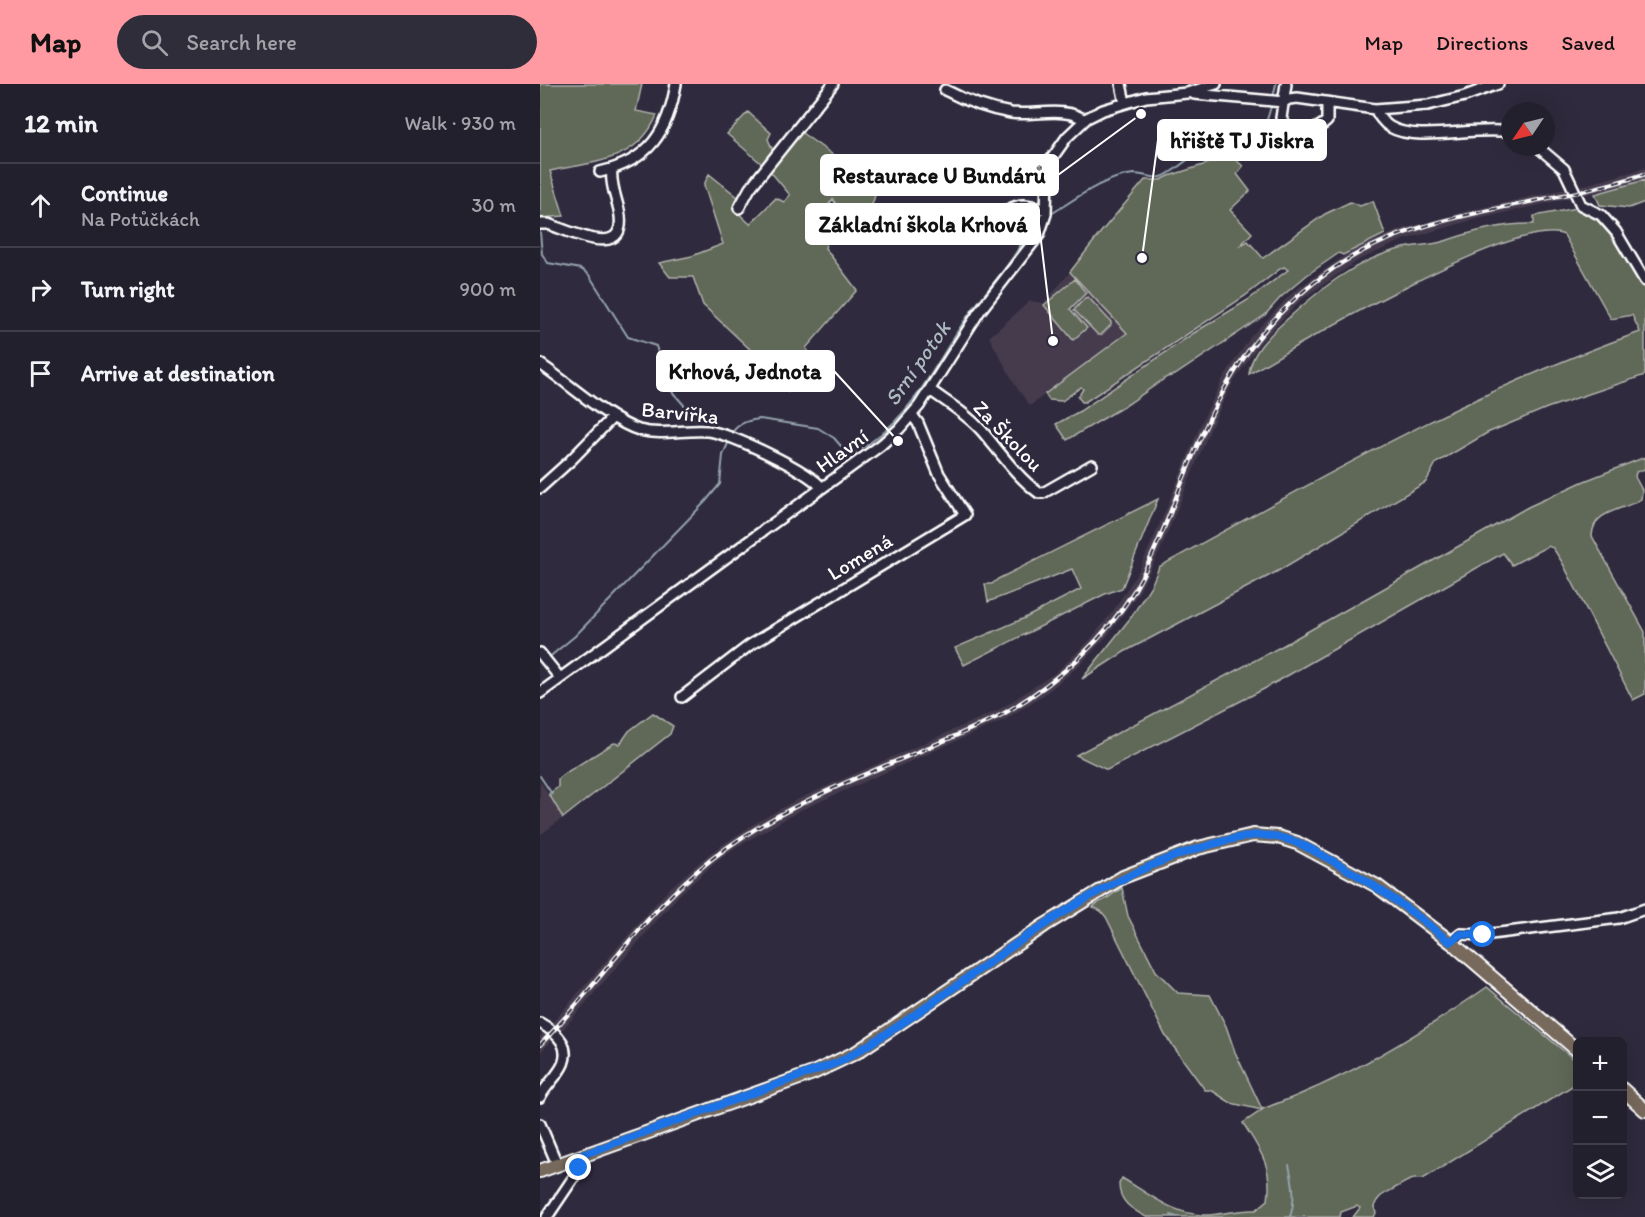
<!DOCTYPE html>
<html lang="en">
<head>
<meta charset="utf-8">
<style>
  :root { --surface:#23202e; --page:#2f2d3a; --text:#f1f3f6; --muted:#a3a3aa; --line:#403e4a; --accent:#ff9aa2 }
  body { margin:0; font-family:Itim,sans-serif; background:var(--page); color:var(--text) }
  .controls { position:absolute; right:18px; bottom:18px; display:grid; overflow:hidden; border-radius:9px; box-shadow:0 6px 24px #0002 }
  .controls button { width:54px; height:54px; display:grid; place-items:center; padding:0; border:0; border-bottom:2px solid var(--line); background:var(--surface); color:var(--text); font:30px sans-serif }
  .compass { position:absolute; left:961px; top:18px; width:54px; height:54px; border-radius:50%; background:var(--surface); box-shadow:0 6px 24px #0002; rotate:235deg }
  .stop { position:absolute; width:18px; height:18px; margin:-14px; border:4px solid #1a73e8; border-radius:50%; background:#fff }
  .stop.end { background:#1a73e8; border-color:#fff; box-shadow:0 2px 6px #0008 }
  .list { margin:0; padding:0; list-style:none }
  h2 { display:flex; justify-content:space-between; align-items:center; height:78px; margin:0; padding:0 24px; font-size:26px }
  h2 small { font-size:20px; font-weight:400; color:var(--muted) }
  .list li { display:grid; grid-template-columns:39px 1fr auto; gap:18px; align-items:center; box-sizing:border-box; height:84px; padding:0 24px; border-top:2px solid var(--line) }
  .list b { display:block; font-size:22px; white-space:nowrap }
  .list p { margin:0; font-size:20px; white-space:nowrap; color:var(--muted) }
  .list em { font-size:20px; font-style:normal; color:var(--muted) }
  .icon { flex:none; width:33px; height:33px; fill:none; stroke:currentColor; stroke-width:2; stroke-linecap:round; stroke-linejoin:round }
  .map { position:relative; flex:none; width:1105px; height:1133px; overflow:hidden }
  header { display:flex; align-items:center; gap:36px; box-sizing:border-box; height:84px; padding:0 30px; background:var(--accent); color:#111 }
  header strong { font-size:28px }
  nav { display:flex; gap:33px; margin-inline-start:auto; font-size:21px }
  .search { width:420px; height:54px; background:var(--page); display:flex; align-items:center; gap:15px; box-sizing:border-box; padding:0 21px; border-radius:33px; color:var(--muted); font-size:22px }
  main { display:flex }
  aside { flex:1; background:var(--surface) }
  .map>svg:first-child { display:block }
  .built { fill:#443a4d }
  .green { fill:#616759; stroke:#b0b3ac; stroke-width:1.5 }
  .lines { fill:none; stroke-linecap:round; stroke-linejoin:round }
  .stream { stroke:#94a3ac; stroke-width:2 }
  .minor-casing { stroke:#fff; stroke-width:14 }
  .major-casing { stroke:#fff; stroke-width:16 }
  .minor { stroke:#2f2a3d; stroke-width:9 }
  .major { stroke:#77695c; stroke-width:12 }
  .rail-casing { stroke:#fff; stroke-width:4.5 }
  .rail { stroke:#2f2a3d; stroke-width:2; stroke-dasharray:7; stroke-linecap:butt }
  .route { stroke:#1a73e8; stroke-width:8 }
  .labels { text-anchor:middle; stroke-width:6; stroke-linejoin:round; paint-order:stroke }
  .street-label { font-size:21px; fill:#fff; stroke:#2f2a3d }
  .water-label { font-size:22px; font-style:italic; fill:#aebac1; stroke:#2f2a3d }
  .leader { fill:none; stroke:#fff; stroke-width:2 }
  .callout-dot { fill:#fff; stroke:#2f2a3d; stroke-width:2 }
  .callout { fill:#fff; stroke:#fff; stroke-width:2 }
  .callout-label { font-size:22px; text-anchor:middle; font-weight:bold; fill:#111 }
</style>
</head>
<body>
<header>
<strong>Map</strong>
<div class="search"><svg class="icon" aria-label="search" viewBox="0 0 24 24"><circle cx="10" cy="10" r="6"/><path d="M15 15l6 6"/></svg>Search here</div>
<nav><a>Map</a><a>Directions</a><a>Saved</a></nav>
</header>
<main>
<aside>
<h2>12 min<small>Walk · 930 m</small></h2>
<ul class="list">
<li><svg class="icon" aria-label="ahead" viewBox="0 0 24 24"><path d="M12 20V5M6 11l6-6 6 6"/></svg><div><b>Continue</b><p>Na Potůčkách</p></div><em>30 m</em></li>
<li><svg class="icon" aria-label="right" viewBox="0 0 24 24"><path d="M7 20v-9h11M14 6l5 5-5 5"/></svg><div><b>Turn right</b></div><em>900 m</em></li>
<li><svg class="icon" aria-label="arrive" viewBox="0 0 24 24"><path d="M6 21V4h12l-3 4 3 4H6"/></svg><div><b>Arrive at destination</b></div></li>
</ul>
</aside>
<div class="map">
<svg width="1105" height="1133" viewBox="0 0 1105 1133">
  <rect width="100%" height="100%" fill="#2f2a3d"/>
  <filter id="ink" filterUnits="userSpaceOnUse"><feTurbulence type="fractalNoise" baseFrequency=".0167" numOctaves="2"/><feDisplacementMap in="SourceGraphic" scale="12" xChannelSelector="R" yChannelSelector="G"/><feConvolveMatrix kernelMatrix="1 2 1 2 8 2 1 2 1" color-interpolation-filters="sRGB"/></filter>
  <g filter="url(#ink)">
    <path class="built" d="M1105,84v12l-13,4 -163,37 -66,19 -44,20 -58,40 -41,43 -28,41 -20,41 -51,124 -23,45 -30,41 -29,31 -34,28 -39,25 -205,91 -64,37 -22,16 -36,32 -114,132 -25,26v-16l115,-133 16,-17 38,-33 43,-29 44,-25 204,-91 55,-36 34,-32 24,-30 26,-41 25,-56 38,-93 21,-43 28,-42 43,-45 59,-41 46,-20 68,-19 125,-28z
      M530,188l57,60 -97,74 -13,-18 -28,-51 41,-36 14,2z
      M0,697l23,37 -23,17z"/>
    <path class="green" d="M0,0h102l-6,27 21,4c-19,47 -64,47 -107,56l14,45 -24,2z
      M208,28l23,21 -3,6 5,12 -10,14 -36,-31z
      M262,49l41,29h4l21,20 8,5c-1,17 -7,25 -21,33l-6,-7 -8,1 -8,-15 -13,17 8,19 -3,13 32,42 -51,58 7,14 -5,15 -5,6 -15,9c-10,-2 -15,-14 -16,-22l-69,-65 -10,-28h-23l-11,-14 33,-7 31,-12 -19,-59 5,-11 30,24 -6,10 17,16 26,-26 8,4 6,-7 -20,-24z
      M691,72l12,10 -6,8 13,17 -20,19 22,23 -13,14 9,-6 15,17 62,-44 25,-12 10,4 13,-5 12,33 -42,21 -4,-2 -32,22 -27,23 -15,17 -90,60 -8,2 -39,27 -61,36 -11,-16 24,-13 114,-78 54,-33 40,-30 -4,-3 -4,2 -35,27 -160,106h-3l-4,-5 5,-8 -2,-2 -19,14 -13,-1 -4,-6 82,-61 -57,-61 31,-40 44,-52h16l8,-4z
      M1105,96v22l-16,6 -29,-3 -5,-11z
      M1037,124l25,15 11,13 32,52v87l-98,33 -60,25 -51,30 -10,19 -148,89 -154,81 -42,27 50,-63 20,-32 7,-17c156,-86 312,-176 481,-235l-8,-17 -21,4 -47,-84c-45,-21 -267,110 -315,139 2,-22 20,-38 35,-52 34,-31 71,-62 116,-73 14,-4 30,-3 45,-8 28,-10 59,-18 89,-17v-8z
      M535,195l11,14 -16,16 17,19 -14,12 -29,-35z
      M548,213l23,25v3l-10,10h-3l-24,-25 11,-12z
      M1105,373v12l-9,3 -1,5 7,13 -1,9c-17,12 -48,10 -49,37l53,96v62l-12,6 -71,-138 -9,-14 -5,-2 -36,19 -9,-12 -239,136 -157,81 -31,-15 206,-109 246,-139 54,-25z
      M618,415l-36,89 -17,6 -141,71 -9,-17 70,-30 56,-29 -9,-20 -84,33 -3,-18h7l6,-5z
      M113,629l20,13 -3,8 -107,84 -14,-24 9,-7v-8l4,-4 52,-32 6,1 9,-13z
      M582,804l6,28 28,55 22,22 32,2 16,31 9,26 27,57c81,-28 155,-73 225,-122l90,75v21l-154,96c-16,-1 -15,3 -28,9 -10,6 -17,7 -21,19l2,6 -2,4h-21l7,-9 -3,-2 -16,6 -1,5h-194c-14,-8 -27,-15 -27,-33l3,-6c25,15 52,37 82,37 18,0 34,-6 52,-5l12,-10c5,-34 -8,-50 -25,-77l19,-13 -31,-7 -20,-13h-6l-40,-55 -59,-118 -5,-6 -8,-4c5,-6 7,-4 13,-8 5,-3 10,-8 16,-11z"/>
    <g class="lines">
      <path class="stream" d="M733,13l3,-13
        M508,132c26,-16 55,-39 86,-42 9,0 19,5 27,3 13,-3 29,-23 43,-27 14,-3 29,3 41,-2 18,-8 22,-28 27,-45
        M0,148l2,22 6,9 33,6 8,6 39,62 28,9 12,41 30,34
        M191,351c5,-11 18,-15 29,-16l58,9 16,10 13,15c12,-1 18,-7 28,-14 40,-30 59,-72 86,-113 15,-24 36,-45 52,-69 9,-12 15,-29 28,-36
        M7,575l28,-23 131,-135 14,-17 3,-29 6,-14
        M0,692l12,18
        M749,1081c4,18 7,34 1,52
        M631,1131l6,2"/>
      <g class="minor-casing">
        <path id="minor" d="M581,0l4,19
          M746,0l-5,34c9,15 11,21 30,13 6,-3 11,-5 16,-10v-17
          M405,6c21,11 42,19 66,23 21,3 57,-7 73,7
          M654,10l90,8 5,-3 8,-1 78,11 53,-4 37,-9 33,-12
          M835,25c4,7 8,14 15,18 27,16 85,-1 120,5
          M998,63l26,22 17,36 20,10 15,17 29,49
          M60,88c49,-11 68,-40 76,-88
          M199,124l11,-20 83,-104
          M457,132c21,-13 25,-14 49,-6
          M0,140h8c24,8 82,38 71,-14 -3,-13 -9,-27 -7,-41
          M0,280c26,17 71,58 99,66 23,6 46,-1 69,1 23,3 100,39 114,57
          M390,306c18,13 37,24 52,41 18,21 34,45 57,62h4l49,-28
          M0,404l30,-27 43,-44
          M0,569l20,25
          M0,609l341,-248 18,-16 20,-23 60,-94 60,-77 7,-21 1,-39 3,-14 17,-24 20,-19 16,-8 43,-13 41,-4 29,-9
          M142,613l68,-52 215,-130 -26,-41 -21,-51 -6,-8
          M911,858l10,-8 22,1 136,-17 26,-9
          M0,939c9,5 17,11 22,19 12,23 -13,37 -22,55
          M0,1040l17,40
          M7,1133l33,-49v-11"/>
      </g>
      <g class="major-casing">
        <path id="major" d="M1082,1005l23,21
          M0,1087l273,-98 44,-21 188,-127 78,-48 75,-29 55,-13 25,2 19,6 80,43 74,56 127,109"/>
      </g>
      <use href="#minor" class="minor"/>
      <use href="#major" class="major"/>
      <g class="rail-casing">
        <path id="rail" d="M0,961c59,-61 106,-135 173,-187 85,-66 195,-97 290,-144 53,-31 99,-71 131,-123 19,-33 33,-69 46,-104 37,-92 69,-161 154,-219 90,-61 210,-60 311,-94"/>
      </g>
      <use href="#rail" class="rail"/>
    </g>
  </g>
  <g class="lines" filter="url(#ink)">
    <path class="route" d="M39,1084v-12l260,-94c125,-69 230,-179 371,-217 22,-6 44,-13 67,-8 18,3 34,12 50,21 45,24 84,52 123,84l11,-8 22,1"/>
  </g>
  <g class="labels">
    <g class="street-label">
      <text transform="translate(140 329) rotate(6)" y="7">Barvířka</text>
      <text transform="translate(468 352) rotate(46)" y="7">Za Školou</text>
      <text transform="translate(302 367) rotate(-36)" y="7">Hlavní</text>
      <text transform="translate(320 473) rotate(-31)" y="7">Lomená</text>
    </g>
    <g class="water-label">
      <text transform="translate(377 279) rotate(-55)" y="8">Srní potok</text>
    </g>
  </g>
  <path class="leader" d="M602 174L618 56M601 30L518 91M513 257L499 140M358 357L294 287"/>
  <g class="callout-dot">
    <circle cx="602" cy="174" r="6"/>
    <circle cx="601" cy="30" r="6"/>
    <circle cx="513" cy="257" r="6"/>
    <circle cx="358" cy="357" r="6"/>
  </g>
  <g class="callout">
    <rect x="618" y="36" width="168" height="40" rx="6"/>
    <rect x="281" y="71" width="237" height="40" rx="6"/>
    <rect x="266" y="120" width="233" height="40" rx="6"/>
    <rect x="117" y="267" width="177" height="40" rx="6"/>
  </g>
  <g class="callout-label">
    <text x="702" y="64">hřiště TJ Jiskra</text>
    <text x="399" y="99">Restaurace U Bundárů</text>
    <text x="383" y="148">Základní škola Krhová</text>
    <text x="205" y="295">Krhová, Jednota</text>
  </g>
</svg>
<div class="controls">
<button>+</button>
<button>−</button>
<button><svg class="icon" aria-label="layers" viewBox="0 0 24 24"><path d="M12 4l9 5-9 5-9-5zM3 14l9 5 9-5"/></svg></button>
</div>
<svg class="compass" viewBox="-18 -18 36 36"><path d="M0-13l5 13h-10z" fill="#e53935"/><path d="M0 13l5-13h-10z" fill="#a3a3aa"/></svg>
<div class="stop" style="left:943px;top:851px"></div>
<div class="stop end" style="left:39px;top:1084px"></div>
</div>
</main>
</body>
</html>
